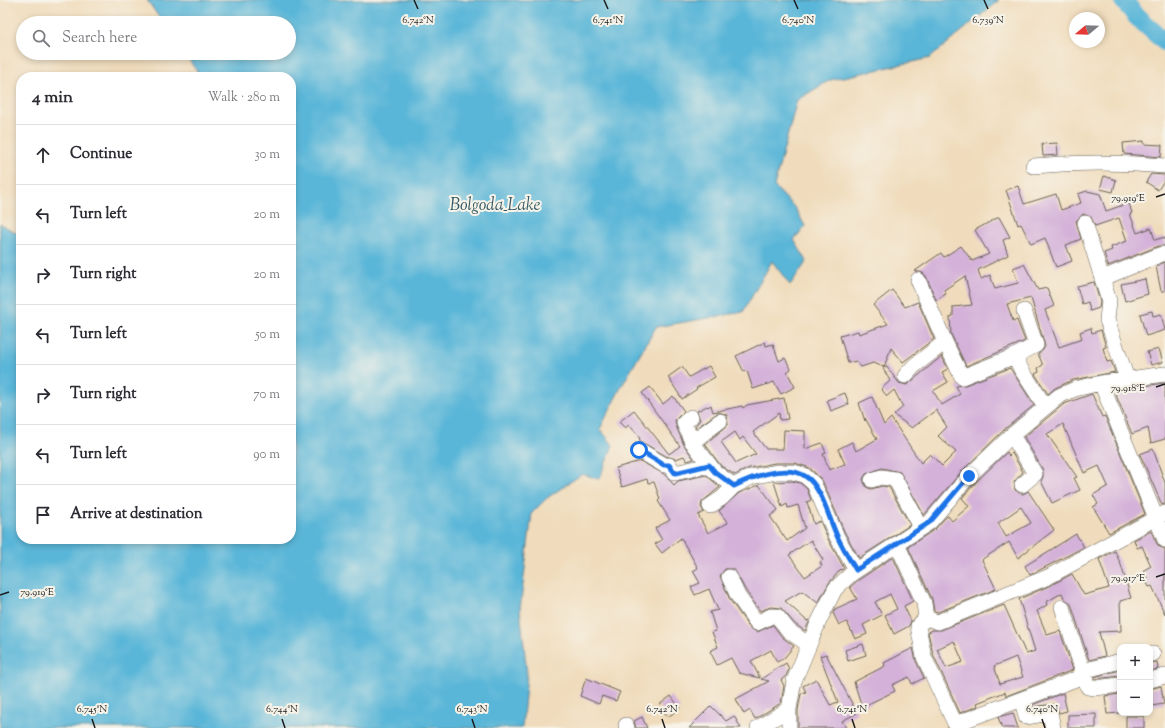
<!DOCTYPE html>
<html lang="en">
<head>
<meta charset="utf-8">
<style>
  :root { --surface:#fff; --page:#f2f2f3; --text:#2b2b33; --muted:#7c7c81; --line:#e1e1e2 }
  body { margin:0; font-family:"Sorts Mill Goudy",serif; background:var(--page); color:var(--text) }
  .controls { position:absolute; right:12px; bottom:12px; display:grid; overflow:hidden; border-radius:8px; box-shadow:0 2px 6px #0003 }
  .controls button { width:36px; height:36px; display:grid; place-items:center; padding:0; border:0; border-bottom:1px solid var(--line); background:var(--surface); color:var(--text); font:20px sans-serif }
  .compass { position:absolute; left:1069px; top:12px; width:36px; height:36px; border-radius:50%; background:var(--surface); box-shadow:0 2px 6px #0003; rotate:251deg }
  .stop { position:absolute; width:12px; height:12px; margin:-9px; border:3px solid #1a73e8; border-radius:50%; background:#fff }
  .stop.end { background:#1a73e8; border-color:#fff; box-shadow:0 1px 4px #0008 }
  .list { margin:0; padding:0; list-style:none }
  h2 { display:flex; justify-content:space-between; align-items:center; height:52px; margin:0; padding:0 16px; font-size:17px }
  h2 small { font-size:13px; font-weight:400; color:var(--muted) }
  .list li { display:grid; grid-template-columns:26px 1fr auto; gap:12px; align-items:center; box-sizing:border-box; height:60px; padding:0 16px; border-top:1px solid var(--line) }
  .list b { display:block; font-size:15px; white-space:nowrap }
  .list em { font-size:13px; font-style:normal; color:var(--muted) }
  .icon { flex:none; width:22px; height:22px; fill:none; stroke:currentColor; stroke-width:2; stroke-linecap:round; stroke-linejoin:round }
  .map { position:relative; flex:none; width:1165px; height:728px; overflow:hidden }
  .search { position:absolute; background:var(--surface); box-shadow:0 2px 6px #0003; left:16px; top:16px; width:280px; height:44px; display:flex; align-items:center; gap:10px; box-sizing:border-box; padding:0 14px; border-radius:22px; color:var(--muted); font-size:15px }
  .panel { position:absolute; background:var(--surface); box-shadow:0 2px 6px #0003; left:16px; top:72px; width:280px; height:472px; border-radius:16px }
  .map>svg:first-child { display:block }
  .water { fill:#5ab6d8; stroke:#3b697a }
  .lines { fill:none; stroke-linecap:round; stroke-linejoin:round }
  .river { stroke:#5ab6d8; stroke-width:19 }
  .building { fill:#d4b1d9; fill-rule:evenodd }
  .minor-casing { stroke:#665f54; stroke-width:16 }
  .minor { stroke:#fff; stroke-width:15 }
  .route { stroke:#1a73e8; stroke-width:5 }
  .ticks { fill:none; stroke:#1c1c1c; stroke-width:1.5 }
  .labels { text-anchor:middle; stroke-width:4; stroke-linejoin:round; paint-order:stroke }
  .water-label { font-size:17px; font-style:italic; fill:#355a67; stroke:#f7f3e8 }
  .ticks-label { font-size:10px; text-anchor:middle; fill:#1c1c1c; stroke:#f7f3e8; stroke-width:4; stroke-linejoin:round; paint-order:stroke }
</style>
</head>
<body>
<div class="map">
<svg width="1165" height="728" viewBox="0 0 1165 728">
  <rect width="100%" height="100%" fill="#f7f3e8"/>
  <filter id="ink" filterUnits="userSpaceOnUse"><feTurbulence type="fractalNoise" baseFrequency=".025" numOctaves="2"/><feDisplacementMap in="SourceGraphic" scale="8" xChannelSelector="R" yChannelSelector="G"/><feConvolveMatrix kernelMatrix="1 2 1 2 8 2 1 2 1" color-interpolation-filters="sRGB"/></filter>
  <filter id="wash" filterUnits="userSpaceOnUse"><feTurbulence type="fractalNoise" baseFrequency=".012" numOctaves="4" result="noise"/><feDisplacementMap in="SourceGraphic" scale="16" xChannelSelector="R" yChannelSelector="G"/><feGaussianBlur stdDeviation="0.9" result="paint"/><feColorMatrix in="noise" values="0 0 0 0 0 0 0 0 0 0 0 0 0 0 0 0 0 1.4 0 .05"/><feComposite in="paint" operator="in"/></filter>
  <g filter="url(#wash)">
    <rect width="100%" height="100%" fill="#f0dcbc"/>
    <path class="water" d="M147,0h852l-69,58 -100,22 -33,20 -23,86 21,22 10,18 -11,14 13,21 -17,24 -18,-24 -29,51 -87,15 -36,62 -20,40 13,16 -14,34 -17,-5 -35,24 -15,15 -12,96 7,65 -5,54h-522v-504l21,12v303h270v-462h-90l-17,-24h105v-30h-126z"/>
    <g class="lines">
      <path class="river" d="M1123,0l14,17 28,25"/>
    </g>
    <g id="blocks">
      <path class="building" d="M1144,141v3l18,1 -1,12 -37,-3 -1,-11z
        M1057,143l1,12 -15,1 -1,-12z
        M1151,174l14,1v4l-7,11 -12,-8z
        M1104,176l12,4 -3,12 -13,-3z
        M1018,186l6,18 32,-10 5,16 20,-7 -3,-9 9,-3 13,3 6,17 23,-8 3,10 -2,1 7,19 14,-5 4,12 10,-3v9h-6l-51,20 -4,-13 8,-3 -1,-3 16,-6 -8,-23 -24,8 -4,-9 -8,-3 -7,7 5,18 -15,6 6,16 -16,6 -11,-29 -14,6 -10,-20 -3,1 -12,-35z
        M999,217l11,20 -7,3 5,15 -30,15 3,9 9,-4 5,14 23,-6 -5,-15 11,-4 14,26 9,-2 7,18 -9,4 14,37 23,-8 -2,-7 11,-4 1,5 9,-3 5,17 -3,1 4,14 4,-1 4,11 -42,8 -18,8 -7,6 -13,-20 4,-2 -1,-4 5,-3 -5,-11 5,-4 2,-4 -14,-48 -24,6 6,17 4,-1 8,21 -59,25 -15,-32 -1,-17 3,-1v-9l19,-2 -7,-29 -21,14 2,4 -10,6 -10,-24 -3,-3 -8,-2 26,-18 3,4 17,-11 11,15 17,-7 -14,-24z
        M1165,262v29h-4l-5,-25z
        M1145,279l3,15 -23,7 -4,-17z
        M1094,282l6,20 -1,6 -9,3 -2,-9 -6,2 -5,-18z
        M892,290l13,17 13,-5 16,37 -31,23 -12,-14 -7,19 -11,-4 -12,4 -5,-6 -8,2 -8,-27 18,-5 1,3 29,-10 -15,-19z
        M1152,311l1,5 8,-2 4,16 -19,6 -6,-22z
        M765,342l1,4 7,-2 6,17 6,-3 6,11 -4,3 8,15 -14,7 -7,-12 -21,7 -6,-18 -3,1 -8,-16z
        M1159,349l4,13 -12,3 -4,-13z
        M942,356l6,13 -6,3 6,10 -15,9 9,14 18,-11 -4,-8 9,-1 45,-17 24,37 -28,23 -43,42 -39,45 -24,-43 -18,-4 -16,6 -3,5 3,8 5,2 11,-3 7,1 21,38 -51,33 -14,-25 -23,-53 -12,-12 -15,-5h-20l-26,5 -14,7 -14,-9 -16,-22 23,-19 -1,-10 -8,-3 -23,16 -1,-2 5,-6 -3,-9 10,-5 1,1 3,-2 2,7 29,-6 1,2 4,-3 37,-7 4,21 -8,1 -1,-7 -26,19 13,17h17l1,-19 21,1v18l17,-6 4,10 -3,1 6,16 16,-6 -7,-15 14,-7 4,9 21,-12 -12,-21v3l-6,-18 13,-6 12,28 7,-7 30,45 9,-9 12,12 14,-14 -18,-16 9,-9 -11,-17 -24,18 -18,-13 9,-8 -9,-17 -7,6 -6,-7 9,-8 -7,-13 3,-2 13,17 8,2zM735,432l5,8 3,-3 13,17 -20,9 -15,-21z
        M709,366l6,11 -19,11 1,1 -15,10 -14,-22 14,-10 7,10z
        M1165,383v56l-14,4 -3,-15 -16,6 -18,-44z
        M650,387l13,17 10,-8 11,15 -9,9 1,6 8,19 10,14 -7,2 -3,-5 -8,3 -10,-3 -26,-15 -1,-5 -10,-11 -4,3 -6,-6 15,-12 35,44 11,-8 -38,-53z
        M845,393l4,11 -18,7 -4,-11z
        M1092,394l10,23 3,-1 40,98 -36,19 -16,-26 5,-3 -5,-9 15,-9 -9,-20 -15,7 -21,-49 -16,10 30,43 -3,1 6,12 -28,13 -11,-22 2,-4v-7l-19,-33 40,-33z
        M1153,449l12,34v21l-3,1 -22,-51z
        M1007,452l2,4 3,-3 11,19 -9,10 1,8 8,4 5,-3 26,39 -36,28 -9,-16 -25,16 -2,2 14,29 -58,23 -4,-1 -2,-12 -24,-52 27,-18 11,-12 2,-1 4,5 17,-15 -7,-8 14,-16zM1021,507l10,16 -25,14 -8,-14z
        M640,461l24,13 10,11 4,-4 28,-6 14,12 -18,15 -1,5 3,5 -6,3 10,18 20,-10 -9,-12 20,-18 20,-8 19,25 -8,6 17,25 18,-13 -7,-23 -10,3 -1,-4 -5,3 -8,-25 18,-1 8,2 7,6 4,11 -4,2 7,22 6,-3 9,20 15,27 -2,2 -1,-1 -12,14 -11,20 -16,-12 -17,10 22,20 3,-1 -5,11 -10,-7 -14,-16 -10,-1 -11,4 -14,-20 -12,-22h-9l-5,7 10,24 20,28 7,4 16,-7 9,12 12,9 -10,12 -7,4 -6,-12 -20,11 9,17 -21,-5 -8,-15 -14,7 -7,-14 8,-4 -6,-15 4,-1 -6,-19 8,-2 -9,-21 -14,6 -4,-8 9,-4 -7,-12 5,-3 -17,-30 -19,15 -7,-9 7,-4 -7,-12 15,-8 -12,-19 2,-2 -6,-17 -6,1 -1,-4 -25,8 -6,-19zM811,540l12,20 -3,2 2,4 -17,11 -16,-22z
        M1151,531l6,13 3,3 5,2v65l-13,-28 -3,1 -4,-8 2,-1 -3,-8 7,-4 -9,-20 -5,2 -3,-8z
        M1076,534l8,13 -54,28 -5,-9z
        M1115,551l6,14 10,33 -11,3 1,30 -22,1 6,24 -16,4 -18,-56 -7,-6 -2,-5 -16,9 1,3 -10,6 10,24 13,-4 13,39 -67,26 -1,-4 -28,11 1,3 -18,7 -27,-59 -5,-22 5,-2h8l63,-25 22,49 9,-3 -16,-52 32,-14 21,-11 12,21 25,-7 -10,-29zM954,641l9,21 -17,6 -9,-19zM1016,657l7,20 -23,7 -6,-18z
        M893,557l20,44 -9,5 7,15 -2,5 -15,8 -9,-19 12,-6 -7,-15 -15,8 7,13 -19,10 4,9 -12,5 -8,-17 -8,3 -6,-12 2,-4 22,-10 -7,-12 7,-6z
        M863,644l3,11 -18,6 -3,-11z
        M913,648l3,13 8,17 -12,6 -3,-7 -17,8 3,6 -33,16 -8,-25 31,-16 -1,-3z
        M826,654l31,59 -15,8 4,7h-48v-18l3,-16 5,-2 -3,-6 13,-7 14,26 8,-3 -18,-46z
        M1157,662l1,7 -8,2v-8z
        M786,663l3,6 -3,7 -5,4 3,6 -3,17 -26,16 -5,-9 -6,4 -8,-15 33,-18 -8,-2z
        M1120,670v6l-25,3 -1,-2z
        M586,678l34,14 -4,9 -14,-5 -3,8 -19,-8z
        M1161,686l3,18 -13,2 -1,-17z
        M1063,693l4,18 -8,2 -2,-6 -4,-3 -20,3 -1,-2z
        M1120,694v19l-13,1 -2,-18z
        M671,696l9,12 -12,9 -9,-12z
        M711,706l15,15 8,-5 7,12h-52z
        M1013,713l5,15h-16l-4,-11z
        M1096,714v14h-28v-13z
        M1126,716h18v12h-18z
        M642,717l5,11h-11l-2,-7z"/>
    </g>
  </g>
  <g filter="url(#ink)">
    <use href="#blocks" fill-opacity="0" stroke="#665f54" stroke-width="1"/>
    <g class="lines">
      <g class="minor-casing">
        <path id="minor" d="M1033,166c44,-4 88,-4 132,0
          M1085,223l24,78 -2,19 20,59
          M1103,278l59,-24
          M918,280l27,62
          M1015,356l21,-11 -12,-34
          M905,376l9,-10 31,-24 17,35 53,-21 6,13 24,37
          M1101,383l64,157
          M691,417l-7,6 8,19
          M720,421l-28,21 23,30 19,14
          M1012,435l23,39 -13,11
          M639,450l25,15h5l6,8 34,-8
          M872,480l9,-3 14,2 26,48
          M710,506l12,-8 12,-12 17,-9 26,-5h16l11,3 10,9 23,53 19,33
          M897,544l27,59 2,15 12,4 110,-45 117,-64
          M729,577l9,19 19,27 14,-7h6l12,15 20,14
          M1062,607l26,80 7,1 25,-3
          M926,618l-8,8 6,31 33,71
          M1150,654h3
          M1083,671l37,-10
          M1150,680l15,-4
          M1022,699l4,18 24,-4 3,15
          M955,724l129,-48
          M626,725l1,3
          M758,728l31,-19
          M789,728v-19l5,-28 25,-60 16,-32 16,-15 79,-52 39,-46 43,-41 47,-39 16,-7 26,-6 64,-9"/>
      </g>
      <use href="#minor" class="minor"/>
    </g>
  </g>
  <g class="lines" filter="url(#ink)">
    <path class="route" d="M639,450l25,15h5l6,8 34,-8 6,7 19,14c17,-9 52,-22 71,-10 17,10 24,44 33,62 5,11 12,22 18,32l74,-48 39,-46"/>
  </g>
  <path class="ticks" d="M414,0l4,9M604,0l4,9M794,0l4,9M984,0l4,9M1156,197l9,-3M1156,387l9,-3M1156,577l9,-3M0,595l9,-3M92,719l3,9M282,719l3,9M472,719l3,9M662,719l3,9M852,719l3,9M1042,719l3,9"/>
  <g class="labels">
    <g class="water-label">
      <text x="495" y="210">Bolgoda_Lake</text>
    </g>
  </g>
  <g class="ticks-label">
    <text x="418" y="23">6.742°N</text>
    <text x="608" y="23">6.741°N</text>
    <text x="798" y="23">6.740°N</text>
    <text x="988" y="23">6.739°N</text>
    <text x="1128" y="201">79.919°E</text>
    <text x="1128" y="391">79.918°E</text>
    <text x="1128" y="581">79.917°E</text>
    <text x="37" y="595">79.919°E</text>
    <text x="92" y="712">6.745°N</text>
    <text x="282" y="712">6.744°N</text>
    <text x="472" y="712">6.743°N</text>
    <text x="662" y="712">6.742°N</text>
    <text x="852" y="712">6.741°N</text>
    <text x="1042" y="712">6.740°N</text>
  </g>
</svg>
<div class="controls">
<button>+</button>
<button>−</button>
</div>
<svg class="compass" viewBox="-18 -18 36 36"><path d="M0-13l5 13h-10z" fill="#e53935"/><path d="M0 13l5-13h-10z" fill="#7c7c81"/></svg>
<div class="stop" style="left:639px;top:450px"></div>
<div class="stop end" style="left:969px;top:476px"></div>
<div class="search"><svg class="icon" aria-label="search" viewBox="0 0 24 24"><circle cx="10" cy="10" r="6"/><path d="M15 15l6 6"/></svg>Search here</div>
<section class="panel">
<h2>4 min<small>Walk · 280 m</small></h2>
<ul class="list">
<li><svg class="icon" aria-label="ahead" viewBox="0 0 24 24"><path d="M12 20V5M6 11l6-6 6 6"/></svg><div><b>Continue</b></div><em>30 m</em></li>
<li><svg class="icon" aria-label="left" viewBox="0 0 24 24"><path d="M17 20v-9H6M10 6l-5 5 5 5"/></svg><div><b>Turn left</b></div><em>20 m</em></li>
<li><svg class="icon" aria-label="right" viewBox="0 0 24 24"><path d="M7 20v-9h11M14 6l5 5-5 5"/></svg><div><b>Turn right</b></div><em>20 m</em></li>
<li><svg class="icon" aria-label="left" viewBox="0 0 24 24"><path d="M17 20v-9H6M10 6l-5 5 5 5"/></svg><div><b>Turn left</b></div><em>50 m</em></li>
<li><svg class="icon" aria-label="right" viewBox="0 0 24 24"><path d="M7 20v-9h11M14 6l5 5-5 5"/></svg><div><b>Turn right</b></div><em>70 m</em></li>
<li><svg class="icon" aria-label="left" viewBox="0 0 24 24"><path d="M17 20v-9H6M10 6l-5 5 5 5"/></svg><div><b>Turn left</b></div><em>90 m</em></li>
<li><svg class="icon" aria-label="arrive" viewBox="0 0 24 24"><path d="M6 21V4h12l-3 4 3 4H6"/></svg><div><b>Arrive at destination</b></div></li>
</ul>
</section>
</div>
</body>
</html>
